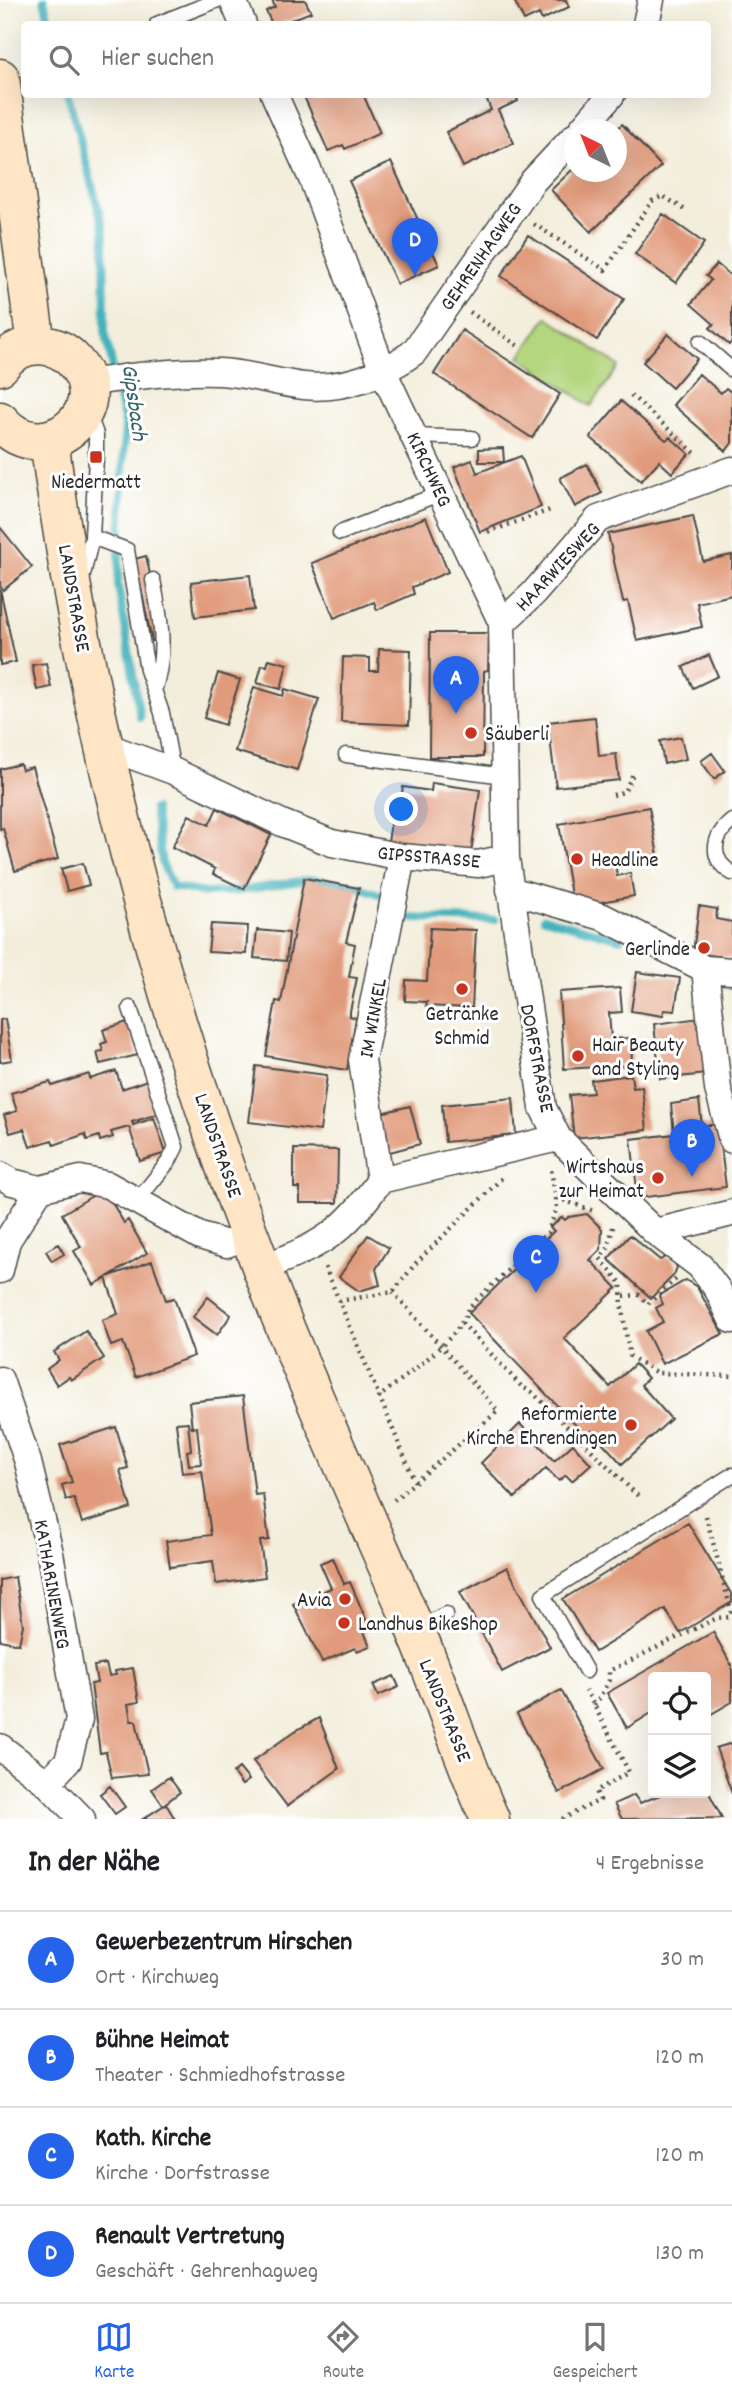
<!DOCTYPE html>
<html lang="de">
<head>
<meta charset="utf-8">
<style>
  :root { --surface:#fff; --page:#f6f6f6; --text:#202124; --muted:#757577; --line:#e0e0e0; --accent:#2563eb }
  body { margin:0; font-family:Dekko,sans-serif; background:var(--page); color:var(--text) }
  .controls { position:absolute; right:21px; bottom:21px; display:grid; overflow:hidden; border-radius:7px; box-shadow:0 7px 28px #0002 }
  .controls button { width:63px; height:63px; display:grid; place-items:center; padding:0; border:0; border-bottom:2px solid var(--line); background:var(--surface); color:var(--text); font:35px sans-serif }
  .compass { position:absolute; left:564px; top:119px; width:63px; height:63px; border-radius:50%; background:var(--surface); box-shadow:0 7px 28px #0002; rotate:317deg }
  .you { position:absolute; left:402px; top:810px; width:24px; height:24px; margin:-18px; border:5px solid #fff; border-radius:50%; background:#1a73e8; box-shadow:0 0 0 10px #1a73e833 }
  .badge { display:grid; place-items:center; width:46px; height:46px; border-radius:50%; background:var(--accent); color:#fff; font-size:23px; font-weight:700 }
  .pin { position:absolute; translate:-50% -58px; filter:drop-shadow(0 2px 4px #0008) }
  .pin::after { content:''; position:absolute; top:37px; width:24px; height:21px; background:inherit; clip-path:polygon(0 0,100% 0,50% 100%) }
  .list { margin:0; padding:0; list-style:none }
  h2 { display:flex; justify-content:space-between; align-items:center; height:91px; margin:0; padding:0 28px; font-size:30px }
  h2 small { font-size:23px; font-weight:400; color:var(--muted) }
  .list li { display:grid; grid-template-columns:46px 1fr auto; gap:21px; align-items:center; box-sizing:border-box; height:98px; padding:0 28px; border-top:2px solid var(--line) }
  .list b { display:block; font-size:26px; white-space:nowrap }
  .list p { margin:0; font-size:23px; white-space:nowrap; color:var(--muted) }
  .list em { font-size:23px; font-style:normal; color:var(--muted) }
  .icon { flex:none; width:38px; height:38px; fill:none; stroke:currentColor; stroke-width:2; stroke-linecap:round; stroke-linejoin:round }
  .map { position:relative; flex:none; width:732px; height:1819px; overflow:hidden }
  .search { position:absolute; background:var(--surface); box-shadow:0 7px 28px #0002; left:21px; right:21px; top:21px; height:77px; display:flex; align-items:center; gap:18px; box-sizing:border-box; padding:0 24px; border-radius:7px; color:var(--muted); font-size:26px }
  .sheet { height:483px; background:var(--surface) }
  nav { display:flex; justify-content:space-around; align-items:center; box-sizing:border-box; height:98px; border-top:2px solid var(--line); background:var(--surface); font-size:19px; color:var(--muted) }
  nav a { display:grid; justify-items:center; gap:4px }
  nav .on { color:var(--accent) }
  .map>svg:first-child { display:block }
  .green { fill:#b4d67e; stroke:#708054; stroke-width:2 }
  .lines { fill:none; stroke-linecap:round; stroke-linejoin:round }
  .stream { stroke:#44b3bd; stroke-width:8 }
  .building { fill:#e19b7c }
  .lane-casing { stroke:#494846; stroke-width:17 }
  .street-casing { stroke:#494846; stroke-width:29 }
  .secondary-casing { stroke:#494846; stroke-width:41 }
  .path { stroke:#494846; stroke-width:4.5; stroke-dasharray:2 5; stroke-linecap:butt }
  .lane { stroke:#fff; stroke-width:14 }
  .street { stroke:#fff; stroke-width:26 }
  .secondary { stroke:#fde5c5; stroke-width:38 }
  .poi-dot { fill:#c8321e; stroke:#fff; stroke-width:2.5 }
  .labels { text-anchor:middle; stroke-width:6; stroke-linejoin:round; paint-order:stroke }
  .street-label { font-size:21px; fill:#2b2b2b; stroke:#fff }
  .poi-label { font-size:21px; fill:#2b2b2b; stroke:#fff; text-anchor:start }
  .water-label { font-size:23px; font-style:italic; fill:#356165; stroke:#fff }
</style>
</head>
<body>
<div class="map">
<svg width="732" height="1819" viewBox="0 0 732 1819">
  <rect width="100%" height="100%" fill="#fff"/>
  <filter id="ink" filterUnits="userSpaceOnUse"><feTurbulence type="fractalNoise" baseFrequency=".0143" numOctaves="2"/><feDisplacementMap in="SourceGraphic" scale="14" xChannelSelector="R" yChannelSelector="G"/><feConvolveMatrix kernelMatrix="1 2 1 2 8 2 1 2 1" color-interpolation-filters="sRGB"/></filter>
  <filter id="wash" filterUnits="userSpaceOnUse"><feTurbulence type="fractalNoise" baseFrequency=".00686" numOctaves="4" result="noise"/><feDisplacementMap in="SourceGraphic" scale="28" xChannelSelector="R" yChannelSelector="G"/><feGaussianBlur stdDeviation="1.57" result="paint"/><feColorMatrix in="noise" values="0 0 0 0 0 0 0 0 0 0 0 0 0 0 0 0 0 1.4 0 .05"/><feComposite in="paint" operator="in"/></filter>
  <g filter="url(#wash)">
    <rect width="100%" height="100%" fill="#f3eedc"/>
    <path class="green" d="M547,317l72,49 -28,40 -71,-49z"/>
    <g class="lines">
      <path class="stream" d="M44,0l6,24
        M68,94l36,136 1,101 20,94 -7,160 22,132
        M154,809l8,54 11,24 33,6 33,-2 73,-12 45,7 24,9
        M407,918l88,2
        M544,918l76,21
        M714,982l18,3"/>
    </g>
    <g id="blocks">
      <path class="building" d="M272,0h33l6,12 -30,12h-9l-6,-13 9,-4z
        M514,0h52l3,7 -27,13 -3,-6 -15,7z
        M303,94h60l17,39 -35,16 -2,-4 -15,6z
        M498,94h17l3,7 -20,9 16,33 -51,24 -17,-35 45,-22 -4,-10z
        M622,124l39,42 -70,66 -40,-42 23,-22v4h42v-43z
        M391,162l48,103 -42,19 -48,-103z
        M663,214l41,29 -28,40 -41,-29z
        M528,235l96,64 -27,41 -96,-64z
        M717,264l15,13v64l-3,4 -19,-17 4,-4 -23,-20 20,-24 -5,-4z
        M462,330l98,64 -28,44 -98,-64z
        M668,334l29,25 -25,29 -29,-26z
        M699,374l22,19 5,-5 6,5v50l-6,8 -53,-46z
        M621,401l45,39 4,-3 19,17 -17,19 -13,-12 -18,20 -51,-44z
        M503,448l1,14h-25v-13z
        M521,456l20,51 -61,25 -26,-65 18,-7 5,13z
        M587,464l15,29 -27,14 -15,-29z
        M693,516l10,45 29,-6v40l-35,8 5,24 -65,14 -9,-40 -5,1 -15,-68z
        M426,517l22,55 -36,15 2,7 -37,16 -3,-8 -40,16 -22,-55z
        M0,527l32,40 -29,23 -3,-4z
        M146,556l5,23 -5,1 13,59 -7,2 -17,-82z
        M250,575l4,35 -59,7 -4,-35z
        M0,589l16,73 -16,3z
        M430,633h59l-1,37 -4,1 -1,86h-54z
        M379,649l32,1 -2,75 -68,-3 2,-65 27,1v13h8z
        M709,655l9,21 -25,12 -10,-21z
        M269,659l18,5 -6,25 -24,-6 5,-18 5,1z
        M46,663l5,24 -14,3 -5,-25z
        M218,673l22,7 -15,45 -21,-7z
        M254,687l29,9 2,-7 34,10 -22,71 -62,-19z
        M595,717l4,39 17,-2 3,26 -63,7 -8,-65z
        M681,737l5,22 -22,5 -4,-23z
        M712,753l13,18 -11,8 -13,-18z
        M20,764l2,6 10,-3 26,92 -43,12 -12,-43 -3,1v-60z
        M432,783l48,7 -9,63 -83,-11 6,-39 6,1 3,-17 28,4z
        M649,807l9,49 -43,7 2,13 13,-3 4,23 -61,11 -14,-83z
        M217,808l54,27 -27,54 -31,-15 2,-5 -43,-22 17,-32 20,10z
        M83,863l6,22 -22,6 -6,-22z
        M304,878l55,10 -13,54 9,2 -6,33 8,1 -8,38 7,2 -9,52 -81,-14 10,-55 5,1z
        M699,906l18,3 -1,10 16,3v36l-39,-5z
        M211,924l37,2 -2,28 -38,-2z
        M430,928l46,2 -4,78 -46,-2 1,-4 -22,-1 1,-21 21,1z
        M257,930l32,3 -3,28 -32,-3z
        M637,972l43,6 -5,33 -11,-1 -1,6 -32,-5z
        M620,988l2,24 -13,1 2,26 20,-1 1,27 -68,4 -5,-77z
        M700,1018l6,56 -46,5 -6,-55z
        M5,1019l7,41 -12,2v-42z
        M127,1022l11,33 -38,9 -3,-12 6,-1 -2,-7 6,-2 -4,-12z
        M256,1066l71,9 -7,56 -71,-9z
        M116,1071l6,18 25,-9 11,34 -26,8 1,3 21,-7 12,35 -26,8 -11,-34 -18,5 2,5 -13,4 -1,-5 -12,4 -2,-6 -31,11 -2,-5 -22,7 -6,-18 -14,4 -6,-18 13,-4 -6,-18 39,-11 2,4 37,-12 1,5z
        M631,1075l2,13 9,-1 5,43 -73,8 -5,-43 24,-2 -2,-13z
        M513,1098l3,37 -71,7 -3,-37z
        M699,1100l3,26 16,-2 8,63 -88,11 -7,-59 43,-5 -3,-30z
        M410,1106l10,38 -34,9 -9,-39z
        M294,1149l44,1 -1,53h-37v-15h-6z
        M104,1189l20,34 4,-3 19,33 -40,24 45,-16 14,39 8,-2 20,58 -58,21 -13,-35 -12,4 -9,-26 16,-6 -12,-36 -12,7 -20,-34 7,-4 -19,-33z
        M587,1214l15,15 -1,20 -11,11 27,28 -53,50 46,49 25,-23 13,14 -7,7 30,34 -49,45 -30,-33 -6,5 -117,-123 85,-82 -4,-4 12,-10 3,3 4,-3z
        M368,1235l21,13 -13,21 4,16 -21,6 -20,-14z
        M630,1235l30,25 5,-3 7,2 5,8 -3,8 -23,23 -43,-39z
        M58,1244l6,10 -12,7 -6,-10z
        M686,1280l11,7 26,47 -61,30 -16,-33 17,-9 -7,-14 7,-4 -4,-8z
        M208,1297l23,18 -14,20 -24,-18z
        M86,1331l18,27 -33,22 -2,-3 -12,8 -10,-16 12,-9 -5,-8z
        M243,1396l12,99 8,-1 6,46 -9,1 5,36 -49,7 -3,-23 -43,6 -4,-26 45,-6 -9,-64 -20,2 -6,-50 12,-1 3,28 -4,1 2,14 12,-1 -4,-37 -5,1 -3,-26z
        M520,1424l34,37 19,-17 18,20 -19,17 -6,-6 -7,6 -13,-13 -31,30 -34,-35z
        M116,1427l12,41 -8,2 11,38 -49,15 -8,-25 -8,2 -4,-15 10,-3 -12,-37z
        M688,1523l44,72v7l-52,31 -15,-24 -70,43 -32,-53z
        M333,1558l11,26 6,-2 18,42 -6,3 8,19 -13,5 -2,-3 -33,14 -29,-58 38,-16 -11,-25z
        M507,1567l43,80 -48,25 -42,-80z
        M15,1577l8,48 -4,19 -19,-4v-60z
        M713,1632l19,34v36l-26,15v-40h-53v35l-26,16 -20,-35z
        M106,1664l3,12 7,-1 -1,-4 18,-3 6,34 -11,2 3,17h5l12,53 -36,4 -6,-26 -6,1 -9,-69 6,-1 -3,-17z
        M394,1676l5,11 -21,9 -5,-11z
        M561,1690l43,79 -45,24 -42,-79z
        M319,1718l20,51 -52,37 -34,-45 42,-30z
        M732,1743v51l-16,-46z
        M239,1768l10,12 -7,5 -9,-12z
        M169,1777l11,15 -17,13 -11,-16z
        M110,1786l15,21 -10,7 -15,-20z
        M706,1787l16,31 -100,1 -8,-15 20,-9 6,8 25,-10h41z
        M166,1804l9,15h-32z"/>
    </g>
  </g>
  <g filter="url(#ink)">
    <use href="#blocks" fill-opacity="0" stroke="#494846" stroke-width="2"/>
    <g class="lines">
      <g class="lane-casing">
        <path id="lane" d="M157,24l61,-24
          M700,342l32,28
          M414,436l58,2
          M340,533l101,-40
          M92,537l35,13 20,120 15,43 11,58
          M82,579l10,-42 4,-80v-23l-8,-21
          M153,580c8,39 14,72 1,111
          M346,755l158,21
          M732,821c-20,16 -23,38 0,52
          M130,1008l46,139 -7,14 -32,40
          M416,1629l30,-15
          M586,1671l-43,-76 189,-120"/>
      </g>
      <g class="street-casing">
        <path id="street" d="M233,0l10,24
          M646,24l5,-24
          M274,94l39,87 70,190 119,252 4,235 37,250 15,30 97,94 45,34 18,24 14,30
          M581,130l31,-36
          M86,383c44,-6 89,-13 133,-11 29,1 57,11 85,14 39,4 79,-11 110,-34l119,-171 41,-44
          M502,623l31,-29 65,-75 134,-49
          M103,745l70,26 109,52 50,20 70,14 76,7 28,-6
          M510,890l93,27 102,52 27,2
          M705,969l13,120 14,51
          M0,1175l12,7 28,7 40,-10 28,6 92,51 27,8 23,-9
          M380,1180l178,-42
          M655,1232l77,-19
          M262,1268c59,-23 82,-35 118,-88l-18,-120 40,-203
          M0,1270l7,-29 33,-52
          M0,1380l28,82 22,91 29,166 -11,42 -21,22
          M0,1747l47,36 35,36"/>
      </g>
      <g class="secondary-casing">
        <path id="secondary" d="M0,78l36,267
          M0,366c11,-15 28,-23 47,-20 13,2 23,9 31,20 36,48 -37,105 -78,55
          M49,440c39,295 117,583 225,860 44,111 93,219 141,329 27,63 47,128 75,190"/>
      </g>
      <path class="path" d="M534,224l71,46 47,-69 11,-5 24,15
        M470,312l51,36
        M631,395l66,60
        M488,532l65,-23
        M613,795l11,-3 10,-20
        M557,1198l37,13
        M613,1227l-5,21 -8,10 21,25 1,27 8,46 27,17 75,3
        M325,1267l90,215 -21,18
        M393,1292l105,119 -83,71
        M624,1296l15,-1 9,9 28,-25
        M339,1301l54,-9 23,-29 86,-85
        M462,1323l60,64 10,5 109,107
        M378,1398c25,-21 84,-60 90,-90l80,-76 9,-25 -6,-38
        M706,1516l26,98
        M595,1706l14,-26v-9l108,-53 15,-1
        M562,1819l38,-19 -4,-9 33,-19 -43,-82"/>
      <use href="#lane" class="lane"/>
      <use href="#street" class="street"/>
      <use href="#secondary" class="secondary"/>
    </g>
  </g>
  <g class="poi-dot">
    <rect x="89" y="450" width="14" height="14" rx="3.5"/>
    <circle cx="471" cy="733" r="7"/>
    <circle cx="577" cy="859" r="7"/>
    <circle cx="704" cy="948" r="7"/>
    <circle cx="462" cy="989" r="7"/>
    <circle cx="578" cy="1056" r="7"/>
    <circle cx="658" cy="1178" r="7"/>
    <circle cx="631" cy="1425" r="7"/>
    <circle cx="345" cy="1599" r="7"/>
    <circle cx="344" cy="1623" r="7"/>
  </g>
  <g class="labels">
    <g class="street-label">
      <text transform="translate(480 256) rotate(-55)" y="7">GEHRENHAGWEG</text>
      <text transform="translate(430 469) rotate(65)" y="7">KIRCHWEG</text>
      <text transform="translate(557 566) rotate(-47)" y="7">HAARWIESWEG</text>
      <text transform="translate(75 598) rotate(80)" y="7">LANDSTRASSE</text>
      <text transform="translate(429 856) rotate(5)" y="7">GIPSSTRASSE</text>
      <text transform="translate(372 1018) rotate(-80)" y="7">IM WINKEL</text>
      <text transform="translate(538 1058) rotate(79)" y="7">DORFSTRASSE</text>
      <text transform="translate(219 1145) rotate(71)" y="7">LANDSTRASSE</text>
      <text transform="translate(53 1584) rotate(80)" y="7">KATHARINENWEG</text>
      <text transform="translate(446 1710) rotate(68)" y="7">LANDSTRASSE</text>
    </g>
    <g class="poi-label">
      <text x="96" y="488" text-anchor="middle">Niedermatt</text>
      <text x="485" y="740">Säuberli</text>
      <text x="591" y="866">Headline</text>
      <text x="690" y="955" text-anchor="end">Gerlinde</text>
      <text x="462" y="1020" text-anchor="middle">Getränke<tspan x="462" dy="24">Schmid</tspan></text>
      <text x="592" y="1051">Hair Beauty<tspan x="592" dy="24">and Styling</tspan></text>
      <text x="644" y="1173" text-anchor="end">Wirtshaus<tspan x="644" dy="24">zur Heimat</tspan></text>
      <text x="617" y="1420" text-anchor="end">Reformierte<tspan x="617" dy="24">Kirche Ehrendingen</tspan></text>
      <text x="331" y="1606" text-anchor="end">Avia</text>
      <text x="358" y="1630">Landhus BikeShop</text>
    </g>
    <g class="water-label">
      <text transform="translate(136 402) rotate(82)" y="8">Gipsbach</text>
    </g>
  </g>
</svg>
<div class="controls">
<button><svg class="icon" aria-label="locate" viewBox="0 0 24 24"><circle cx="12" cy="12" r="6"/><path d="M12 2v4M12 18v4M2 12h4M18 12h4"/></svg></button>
<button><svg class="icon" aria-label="layers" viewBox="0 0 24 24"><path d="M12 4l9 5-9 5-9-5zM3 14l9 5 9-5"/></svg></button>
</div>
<svg class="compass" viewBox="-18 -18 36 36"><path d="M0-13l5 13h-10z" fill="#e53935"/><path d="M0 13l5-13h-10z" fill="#757577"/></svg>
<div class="you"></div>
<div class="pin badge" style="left:456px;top:714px">A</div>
<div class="pin badge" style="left:692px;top:1177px">B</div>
<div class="pin badge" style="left:536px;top:1293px">C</div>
<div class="pin badge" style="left:415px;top:276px">D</div>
<div class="search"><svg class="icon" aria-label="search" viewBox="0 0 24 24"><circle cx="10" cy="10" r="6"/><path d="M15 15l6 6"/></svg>Hier suchen</div>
</div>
<section class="sheet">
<h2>In der Nähe<small>4 Ergebnisse</small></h2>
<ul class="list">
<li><span class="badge">A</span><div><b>Gewerbezentrum Hirschen</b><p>Ort · Kirchweg</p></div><em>30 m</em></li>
<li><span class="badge">B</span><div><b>Bühne Heimat</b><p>Theater · Schmiedhofstrasse</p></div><em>120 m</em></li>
<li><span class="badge">C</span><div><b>Kath. Kirche</b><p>Kirche · Dorfstrasse</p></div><em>120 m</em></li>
<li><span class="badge">D</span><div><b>Renault Vertretung</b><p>Geschäft · Gehrenhagweg</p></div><em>130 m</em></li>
</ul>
</section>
<nav>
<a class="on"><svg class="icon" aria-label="map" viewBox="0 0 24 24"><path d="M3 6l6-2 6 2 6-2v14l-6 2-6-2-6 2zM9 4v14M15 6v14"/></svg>Karte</a>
<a><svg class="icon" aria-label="directions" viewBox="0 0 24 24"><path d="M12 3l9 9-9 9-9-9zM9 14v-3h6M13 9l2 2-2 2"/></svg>Route</a>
<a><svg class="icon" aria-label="saved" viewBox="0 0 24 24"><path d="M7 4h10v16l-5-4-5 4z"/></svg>Gespeichert</a>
</nav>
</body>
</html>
